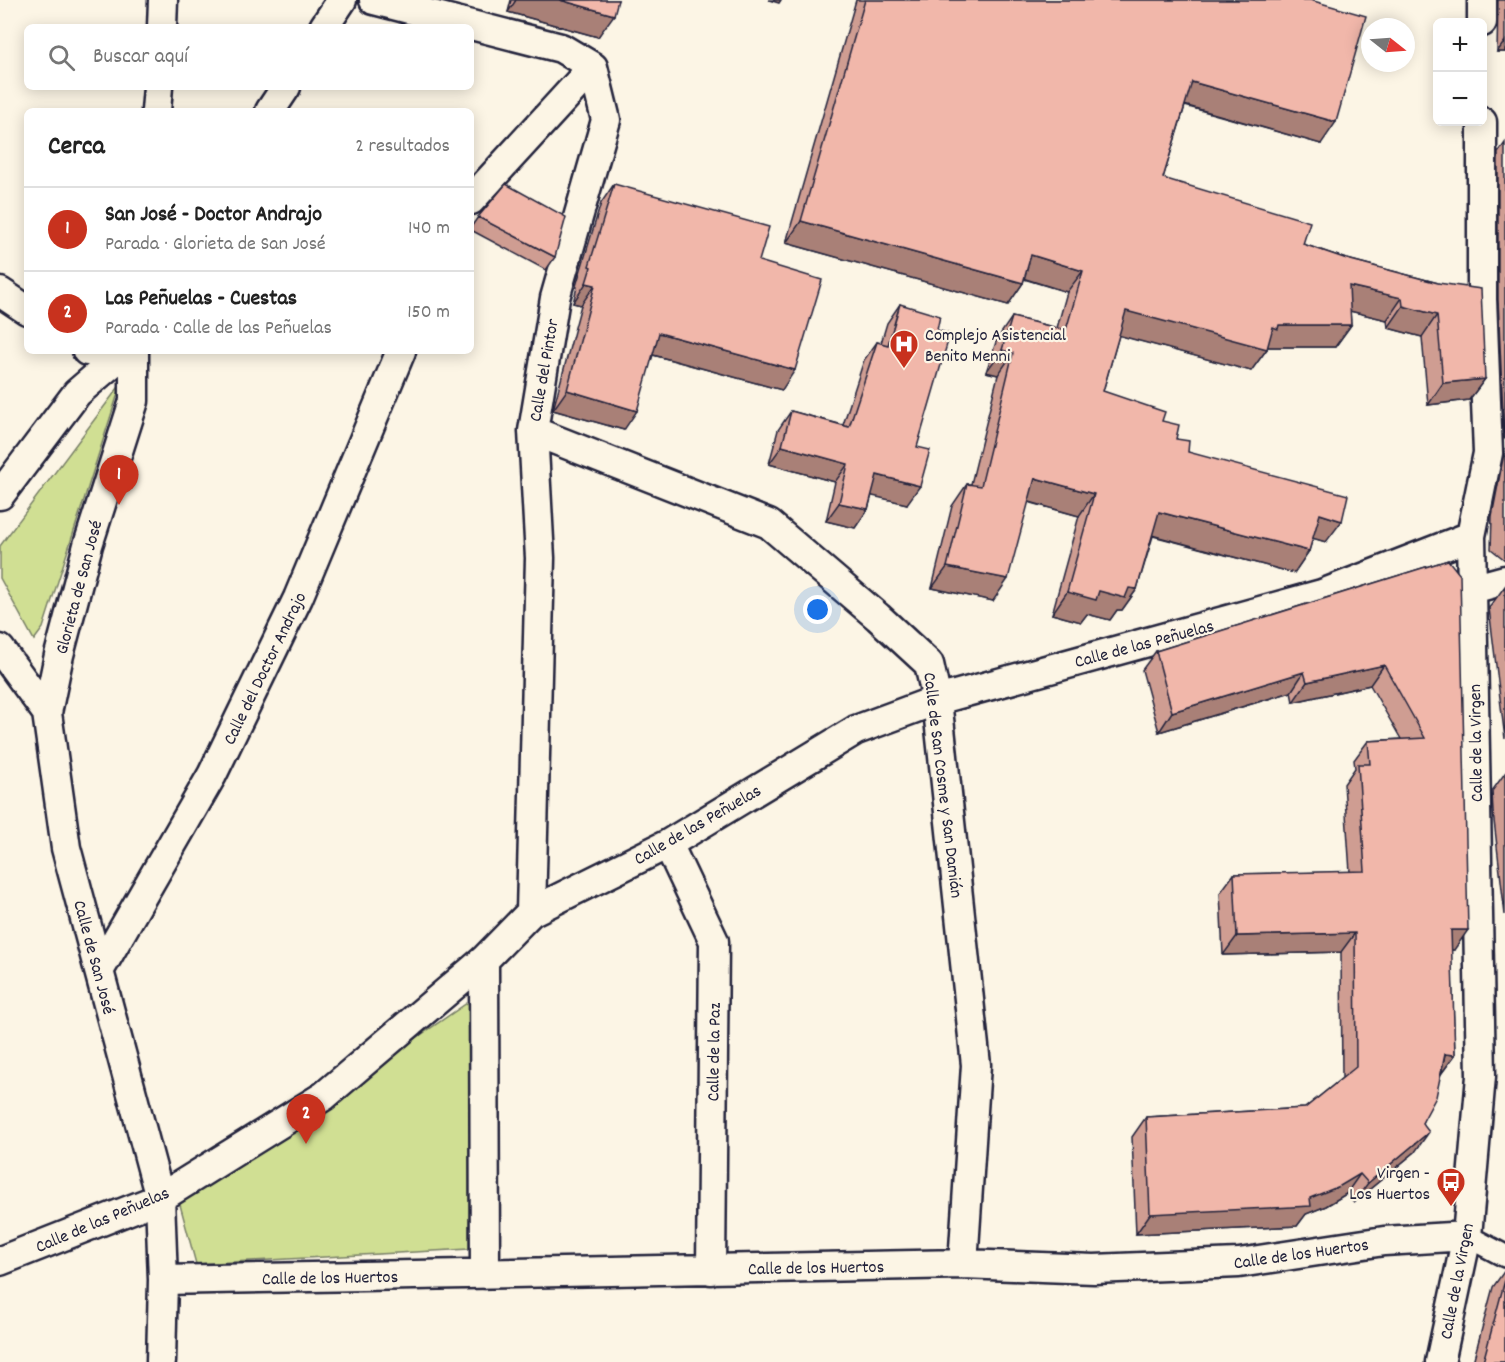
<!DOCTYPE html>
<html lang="es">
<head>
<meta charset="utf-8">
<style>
  :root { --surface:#fff; --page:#f2f2f2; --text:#222; --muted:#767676; --line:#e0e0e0; --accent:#c8321e }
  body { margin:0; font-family:Dekko,sans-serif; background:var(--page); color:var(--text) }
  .controls { position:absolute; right:18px; top:18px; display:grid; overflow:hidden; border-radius:9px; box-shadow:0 3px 15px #0003 }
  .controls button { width:54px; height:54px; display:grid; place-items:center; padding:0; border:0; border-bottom:2px solid var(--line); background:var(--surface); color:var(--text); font:30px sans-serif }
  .compass { position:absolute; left:1361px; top:18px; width:54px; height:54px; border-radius:50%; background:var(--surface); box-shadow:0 3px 15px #0003; rotate:107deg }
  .you { position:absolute; left:818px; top:610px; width:21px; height:21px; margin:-15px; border:4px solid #fff; border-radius:50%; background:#1a73e8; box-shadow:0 0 0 9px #1a73e833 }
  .badge { display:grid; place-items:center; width:39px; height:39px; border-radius:50%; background:var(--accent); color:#fff; font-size:20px; font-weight:700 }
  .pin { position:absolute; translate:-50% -50px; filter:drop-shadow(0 2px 3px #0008) }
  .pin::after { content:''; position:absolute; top:32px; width:21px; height:18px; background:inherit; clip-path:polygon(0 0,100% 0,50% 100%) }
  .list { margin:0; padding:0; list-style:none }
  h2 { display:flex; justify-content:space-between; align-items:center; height:78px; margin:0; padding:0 24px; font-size:26px }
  h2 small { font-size:20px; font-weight:400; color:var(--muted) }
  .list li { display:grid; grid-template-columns:39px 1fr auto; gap:18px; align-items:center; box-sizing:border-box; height:84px; padding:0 24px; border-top:2px solid var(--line) }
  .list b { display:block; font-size:22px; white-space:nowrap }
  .list p { margin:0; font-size:20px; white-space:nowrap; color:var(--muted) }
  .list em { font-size:20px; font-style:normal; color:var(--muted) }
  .icon { flex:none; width:33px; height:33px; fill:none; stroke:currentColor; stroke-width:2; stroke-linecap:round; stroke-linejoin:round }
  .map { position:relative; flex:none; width:1505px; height:1362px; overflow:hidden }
  .search { position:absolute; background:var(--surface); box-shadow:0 3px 15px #0003; left:24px; top:24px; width:450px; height:66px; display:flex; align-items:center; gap:15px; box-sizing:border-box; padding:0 21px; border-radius:9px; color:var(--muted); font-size:22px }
  .panel { position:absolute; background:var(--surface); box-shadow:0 3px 15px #0003; left:24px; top:108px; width:450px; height:246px; border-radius:9px }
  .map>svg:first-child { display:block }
  .green { fill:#d0df93; stroke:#798067; stroke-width:1.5 }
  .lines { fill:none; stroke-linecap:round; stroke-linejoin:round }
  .pedestrian-casing { stroke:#22223b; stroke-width:26 }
  .minor-casing { stroke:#22223b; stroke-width:33 }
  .pedestrian { stroke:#fcf5e5; stroke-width:21 }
  .minor { stroke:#fcf5e5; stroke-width:28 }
  .wall { fill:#cf9d92; stroke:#22223b; stroke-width:1.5 }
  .shaded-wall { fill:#a98077; stroke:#22223b; stroke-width:1.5 }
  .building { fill:#f1b7aa; stroke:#22223b; stroke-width:1.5 }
  .labels { text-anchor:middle; stroke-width:4.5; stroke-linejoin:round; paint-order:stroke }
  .poi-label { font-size:18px; fill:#22223b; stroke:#fcf5e5; text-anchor:start }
  .street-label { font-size:18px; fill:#22223b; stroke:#fcf5e5 }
</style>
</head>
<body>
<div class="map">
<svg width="1505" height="1362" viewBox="0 0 1505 1362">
  <rect width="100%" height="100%" fill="#fcf5e5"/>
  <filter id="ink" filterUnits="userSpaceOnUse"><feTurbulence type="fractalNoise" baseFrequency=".0167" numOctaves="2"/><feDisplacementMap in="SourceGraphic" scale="12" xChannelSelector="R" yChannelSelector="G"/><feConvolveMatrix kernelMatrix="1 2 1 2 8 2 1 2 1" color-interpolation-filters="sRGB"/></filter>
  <g filter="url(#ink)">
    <path class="green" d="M121,384l-78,244 -9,12 -34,-62v-32z
      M470,1001l-1,248 -273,15 -17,-63z"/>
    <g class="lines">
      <g class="pedestrian-casing">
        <path id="pedestrian" d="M1467,1236l38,20"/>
      </g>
      <g class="minor-casing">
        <path id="minor" d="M374,0l187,48 32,19 13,53 -51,178 -22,133 7,127 -9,354
          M1482,0v22
          M162,27l1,-27
          M324,27l18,-27
          M156,111l2,-24
          M270,111l16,-24
          M471,200l122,-133
          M0,292l27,18
          M87,351h6
          M134,351v50l-46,144 -29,110 -12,58 19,135 94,350 3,82 -2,82
          M533,431l236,93 109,93 51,47 8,36 39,365 -13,199
          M0,495l77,-102 49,-42
          M1472,589l33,-9
          M0,649l47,64
          M668,844l46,97 -3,329
          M484,960l1,314
          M99,971l113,-196 86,-177 103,-247
          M0,1261l160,-63 164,-102 160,-136 47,-48 137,-68 188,-114 81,-30 385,-106 149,-58
          M163,1280l800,-16 131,5 145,-6 145,-22 83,-5
          M1440,1362l27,-126 14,-160 -10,-540 17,-83 -6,-154v-177"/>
      </g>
      <use href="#pedestrian" class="pedestrian"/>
      <use href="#minor" class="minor"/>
    </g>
    <path class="wall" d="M511,0h107l-20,37 -90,-25z
      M856,0h454l11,144 -136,-38 -22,72 140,66 44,15 91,24 47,96 -16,21 -41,5 -6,-68 -34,-9 -1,-8 -37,-9 1,14 -16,22h-68v2l-16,22 -132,-36 -16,56 59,30 26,31 138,90 -13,-4 -4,13 -15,22 -141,-37 -16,53 -15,21h-5l-7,10 -23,-6 -6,8 -29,-8 27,-98 -51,-14 -35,99 -61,-13 20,-82 15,-22h4l27,-109 -12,-3 11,-33 15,-22 45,11 10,-36 -43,-13 -1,4 -15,22 -222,-62z
      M1498,0h7v52h-8z
      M1505,143v296l-1,-1 -6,-139v-146z
      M614,184l145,77 23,129 -129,-35 -29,75 -71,-20 28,-105 -8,-2 4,-16 -1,-1 25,-83z
      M478,217l77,40 -9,13 -75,-40v-3z
      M900,304l37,26 -30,174 -35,-9 -4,14 -13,19 -29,-7 9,-39 -66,-18 9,-34 13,-19 52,14 21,-65 13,-18 4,1 6,-20z
      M1505,448v112l-14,-11 1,-33z
      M1448,560l6,390h-3l4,105 -14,19 -19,49 -7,29 -61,50 -8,-8 -20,12 -20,8 -9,12 -161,8 -4,-97 14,-20 159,-9 37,-30 -1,-126 -118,3 -3,-62 14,-19 116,-2 -6,-88 11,-16 -1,-8 14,-19 33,-2 -31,-54 -77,17 -2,-10 -132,40 -17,-62 14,-19z
      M1505,586v153l-16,-131z
      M1505,773v142l-12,-103 -1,-21z
      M1505,1270v92h-32l20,-75z"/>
    <path class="shaded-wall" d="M516,0h44l54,15 -16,22 -90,-25z
      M769,0h12l-2,3z
      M1505,41v11h-8z
      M1192,82l144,40 -15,22 -144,-41z
      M801,221l222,62 -15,22 -222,-62z
      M1031,255l52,16 -16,21 -51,-16z
      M586,283l9,2 -14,20 -8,-2z
      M1349,286l53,12 -15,22 -54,-13z
      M1403,306l34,9 -15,22 -34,-9z
      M1126,311l147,16 6,-2h72l-16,22h-70l2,2 -16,22 -141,-38z
      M659,333l136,37 -13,20 -136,-37z
      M1002,350l11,3 -15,22 -12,-3z
      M1485,379l-16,21 -41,5 15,-22z
      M567,390l70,21 -13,19 -71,-20z
      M782,446l66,18 -13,18 -66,-18z
      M877,475l43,11 -13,18 -43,-10z
      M1035,478l59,16 -15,22 -60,-17z
      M839,503l29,6 -13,19 -29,-7z
      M1159,512l150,39 -15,22 -150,-40z
      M1320,514l22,7 -16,21 -21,-6z
      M947,567l61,12 -15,22 -61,-13z
      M1129,588l8,1 -15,21h-5l-7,10 -23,-6 -6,8 -29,-8 15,-22 32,-1z
      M1384,665l-14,20 -77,17 14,-20z
      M1304,672l-13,20 -132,40 13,-20z
      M1451,930h17l-14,20h-17z
      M1355,933l-14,19 -118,3 14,-19z
      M1445,1054l10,1 -14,19z
      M1429,1132l-14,20 -61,50 14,-19z
      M1360,1174l-14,20 -20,12 -20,8 -9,12 -161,8 14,-20 160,-16z"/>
    <path class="building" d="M560,0h58l-4,15z
      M865,0h445l56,16 -30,106 -144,-40 -29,96 147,44 -7,22 44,15 91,24 43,6 4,90 -42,4 -6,-68 -34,-9 -1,-8 -53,-12 2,39h-72l-1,4 -5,-2 -6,22 -141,-38 -23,80 62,21 -3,9 17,4 -3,14 13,2 -1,11 160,43 -6,26 -22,-7 -11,37 -150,-39 -22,77 -8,-1 -4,10 -26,-7 -3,9 -29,-8 27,-98 -59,-16 -27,101 -61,-12 20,-83 14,2 32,-133 -11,-3 10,-33 54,13 17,-59 -52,-16 -8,28 -222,-62z
      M506,184l60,33 -11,40 -77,-40z
      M614,184l155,43 -10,34 63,19 -27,90 -136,-37 -22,78 -70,-21 28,-105 -9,-2 5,-16 -2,-1z
      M900,304l40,12 -3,14 13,4 -33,113 13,3 -10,36 -43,-11 -9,34 -29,-6 9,-39 -66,-18 9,-35 58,16 28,-85 11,3z
      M1448,560l12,15 8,355h-17l4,125 -10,-1 -9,43 -14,26 7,9 -61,51 -8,-9 -20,12 -30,12 1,8 -161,8 -4,-97 159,-9 51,-41 -1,-134 -118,3 -3,-62 131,-3 -7,-107h12l-2,-23 57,-3 -41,-73 -77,17 -3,-10 -132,40 -16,-61z
      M1505,1280v82h-22z"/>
  </g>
  <defs>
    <g id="hospital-pin" transform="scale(1.5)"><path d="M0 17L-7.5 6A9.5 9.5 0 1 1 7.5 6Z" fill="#c8321e" stroke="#fcf5e5"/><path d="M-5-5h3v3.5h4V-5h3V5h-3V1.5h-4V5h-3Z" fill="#fff"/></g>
    <g id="bus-pin" transform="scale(1.5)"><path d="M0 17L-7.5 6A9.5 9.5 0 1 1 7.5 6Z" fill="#c8321e" stroke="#fcf5e5"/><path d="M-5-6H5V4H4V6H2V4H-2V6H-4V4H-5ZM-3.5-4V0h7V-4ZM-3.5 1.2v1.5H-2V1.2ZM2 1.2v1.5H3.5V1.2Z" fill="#fff"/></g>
  </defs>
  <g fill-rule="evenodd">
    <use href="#hospital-pin" x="904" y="344"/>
    <use href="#bus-pin" x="1451" y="1182"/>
  </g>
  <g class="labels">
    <g class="poi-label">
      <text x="925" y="340">Complejo Asistencial<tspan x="925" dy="21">Benito Menni</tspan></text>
      <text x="1430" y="1178" text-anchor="end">Virgen -<tspan x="1430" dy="21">Los Huertos</tspan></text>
    </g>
    <g class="street-label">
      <text transform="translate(543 370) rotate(-80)" y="6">Calle del Pintor</text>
      <text transform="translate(78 587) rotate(-75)" y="6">Glorieta de San José</text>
      <text transform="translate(1144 643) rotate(-15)" y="6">Calle de las Peñuelas</text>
      <text transform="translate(264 668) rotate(-64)" y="6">Calle del Doctor Andrajo</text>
      <text transform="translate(1475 743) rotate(-91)" y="6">Calle de la Virgen</text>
      <text transform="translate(944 785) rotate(83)" y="6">Calle de San Cosme y San Damián</text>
      <text transform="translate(697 824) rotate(-30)" y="6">Calle de las Peñuelas</text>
      <text transform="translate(95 957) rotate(75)" y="6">Calle de San José</text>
      <text transform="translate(713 1052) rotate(-89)" y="6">Calle de la Paz</text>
      <text transform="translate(102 1219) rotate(-23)" y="6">Calle de las Peñuelas</text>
      <text transform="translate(1301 1253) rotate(-8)" y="6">Calle de los Huertos</text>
      <text transform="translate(816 1267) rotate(-1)" y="6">Calle de los Huertos</text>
      <text transform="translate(330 1277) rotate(-1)" y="6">Calle de los Huertos</text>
      <text transform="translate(1456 1281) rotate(-79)" y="6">Calle de la Virgen</text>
    </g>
  </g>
</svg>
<div class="controls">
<button>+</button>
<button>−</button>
</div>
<svg class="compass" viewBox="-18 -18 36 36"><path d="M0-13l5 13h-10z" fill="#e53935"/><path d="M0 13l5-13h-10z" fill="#767676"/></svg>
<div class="you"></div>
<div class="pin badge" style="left:119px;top:505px">1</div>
<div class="pin badge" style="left:306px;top:1144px">2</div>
<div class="search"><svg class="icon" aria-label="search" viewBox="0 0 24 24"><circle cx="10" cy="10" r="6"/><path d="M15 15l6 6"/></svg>Buscar aquí</div>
<section class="panel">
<h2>Cerca<small>2 resultados</small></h2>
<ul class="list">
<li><span class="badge">1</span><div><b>San José - Doctor Andrajo</b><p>Parada · Glorieta de San José</p></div><em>140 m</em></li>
<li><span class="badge">2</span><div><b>Las Peñuelas - Cuestas</b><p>Parada · Calle de las Peñuelas</p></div><em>150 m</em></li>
</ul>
</section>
</div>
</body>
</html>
